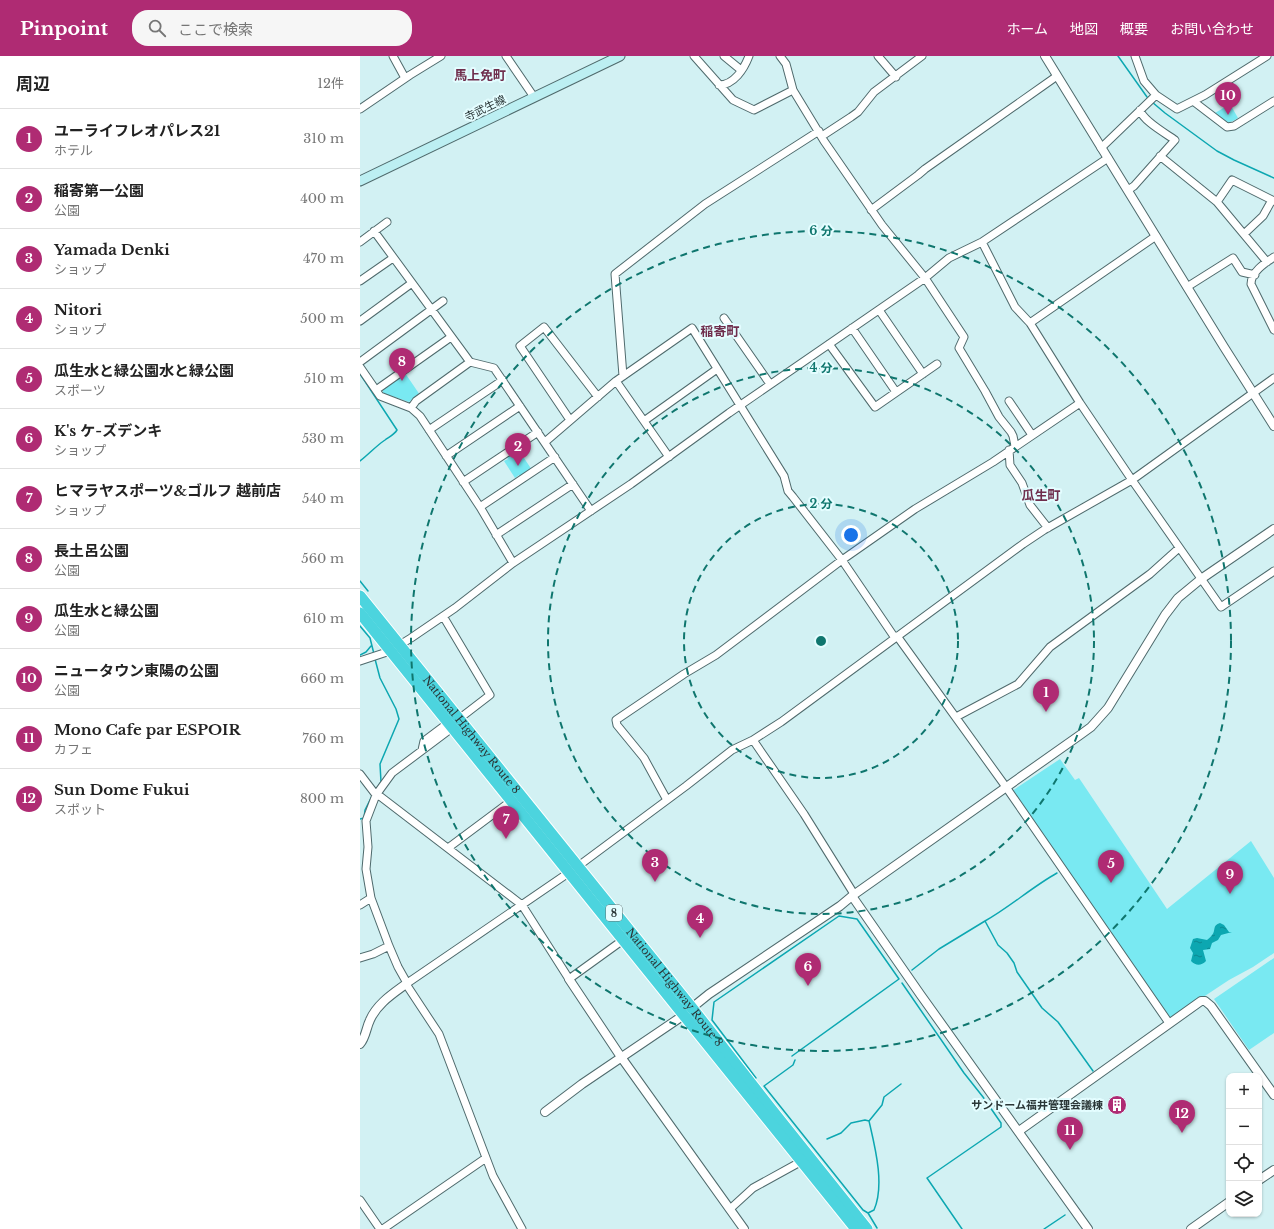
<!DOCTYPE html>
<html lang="ja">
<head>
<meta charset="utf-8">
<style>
  :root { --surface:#fff; --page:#f6f6f6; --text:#222; --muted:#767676; --line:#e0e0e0; --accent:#af2b73 }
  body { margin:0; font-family:"Libre Baskerville","Noto Sans JP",serif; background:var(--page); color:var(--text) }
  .controls { position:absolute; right:12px; bottom:12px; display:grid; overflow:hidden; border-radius:8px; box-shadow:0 1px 3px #0004 }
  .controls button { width:36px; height:36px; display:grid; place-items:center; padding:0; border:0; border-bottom:1px solid var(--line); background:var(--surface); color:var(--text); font:20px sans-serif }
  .you { position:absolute; left:491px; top:479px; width:14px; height:14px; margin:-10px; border:3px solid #fff; border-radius:50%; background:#1a73e8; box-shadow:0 0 0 6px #1a73e833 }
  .badge { display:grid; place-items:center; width:26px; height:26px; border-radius:50%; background:var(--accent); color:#fff; font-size:13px; font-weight:700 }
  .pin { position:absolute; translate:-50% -33px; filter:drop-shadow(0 1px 2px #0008) }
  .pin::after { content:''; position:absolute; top:21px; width:14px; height:12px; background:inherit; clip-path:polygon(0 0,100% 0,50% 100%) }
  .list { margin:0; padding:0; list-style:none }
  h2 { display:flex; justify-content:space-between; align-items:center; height:52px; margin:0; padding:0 16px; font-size:17px }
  h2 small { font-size:13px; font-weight:400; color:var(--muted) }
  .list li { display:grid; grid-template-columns:26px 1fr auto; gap:12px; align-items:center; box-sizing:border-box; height:60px; padding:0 16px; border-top:1px solid var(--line) }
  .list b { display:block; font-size:15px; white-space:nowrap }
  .list p { margin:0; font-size:13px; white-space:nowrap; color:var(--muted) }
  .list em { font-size:13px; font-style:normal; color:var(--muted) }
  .icon { flex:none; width:22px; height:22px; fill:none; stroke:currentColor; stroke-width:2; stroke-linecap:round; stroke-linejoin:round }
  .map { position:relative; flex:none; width:914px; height:1173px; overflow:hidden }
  header { display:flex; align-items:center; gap:24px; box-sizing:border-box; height:56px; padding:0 20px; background:var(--accent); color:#fff }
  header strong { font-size:19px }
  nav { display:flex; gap:22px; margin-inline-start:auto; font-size:14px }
  .search { width:280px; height:36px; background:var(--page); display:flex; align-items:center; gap:10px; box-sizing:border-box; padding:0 14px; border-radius:16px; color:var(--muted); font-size:15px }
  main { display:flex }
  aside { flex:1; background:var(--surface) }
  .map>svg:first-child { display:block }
  .park { fill:#79e9f2 }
  .water { fill:url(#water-ripples) }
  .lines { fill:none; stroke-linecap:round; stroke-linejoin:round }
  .stream { stroke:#0ca7b1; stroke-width:1.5 }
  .minor-casing { stroke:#4f6a6c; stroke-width:9 }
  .tertiary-casing { stroke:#4f6a6c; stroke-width:10 }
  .secondary-casing { stroke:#4f6a6c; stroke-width:11 }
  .trunk-casing { stroke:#fff; stroke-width:13 }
  .minor { stroke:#fff; stroke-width:7 }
  .tertiary { stroke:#fff; stroke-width:8 }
  .secondary { stroke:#bceff2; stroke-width:9 }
  .trunk { stroke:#4cd4de; stroke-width:11 }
  .ring { fill:none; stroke:#0f766e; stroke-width:2; stroke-dasharray:7 5 }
  .labels { text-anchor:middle; stroke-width:4; stroke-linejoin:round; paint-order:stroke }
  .shield { fill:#e4fdff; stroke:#627273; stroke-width:1 }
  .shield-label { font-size:10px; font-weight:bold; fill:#2a3637 }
  .street-label { font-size:11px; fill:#2a3637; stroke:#e4fdff }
  .poi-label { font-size:11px; font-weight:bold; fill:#2a3637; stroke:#e4fdff; text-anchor:end }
  .quarter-label { font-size:13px; font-weight:bold; fill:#6f2e4d; stroke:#e4fdff }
  .centre { fill:#0f766e; stroke:#e4fdff; stroke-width:2 }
  .ring-label { font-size:12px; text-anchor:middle; font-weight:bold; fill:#0f766e; stroke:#e4fdff; stroke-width:4; stroke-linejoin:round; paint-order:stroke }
</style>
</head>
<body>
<header>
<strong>Pinpoint</strong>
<div class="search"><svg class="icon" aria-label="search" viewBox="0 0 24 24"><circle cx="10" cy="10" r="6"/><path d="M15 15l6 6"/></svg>ここで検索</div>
<nav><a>ホーム</a><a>地図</a><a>概要</a><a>お問い合わせ</a></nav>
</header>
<main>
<aside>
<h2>周辺<small>12件</small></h2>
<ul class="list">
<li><span class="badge">1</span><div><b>ユーライフレオパレス21</b><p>ホテル</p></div><em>310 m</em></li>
<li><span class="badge">2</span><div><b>稲寄第一公園</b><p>公園</p></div><em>400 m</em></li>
<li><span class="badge">3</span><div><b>Yamada Denki</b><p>ショップ</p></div><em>470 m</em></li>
<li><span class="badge">4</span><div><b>Nitori</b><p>ショップ</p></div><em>500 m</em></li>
<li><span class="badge">5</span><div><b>瓜生水と緑公園水と緑公園</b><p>スポーツ</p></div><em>510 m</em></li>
<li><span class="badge">6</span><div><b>K's ケ-ズデンキ</b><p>ショップ</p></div><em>530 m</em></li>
<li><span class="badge">7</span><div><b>ヒマラヤスポーツ&amp;ゴルフ 越前店</b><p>ショップ</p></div><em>540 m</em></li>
<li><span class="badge">8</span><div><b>長土呂公園</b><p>公園</p></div><em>560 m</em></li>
<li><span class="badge">9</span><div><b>瓜生水と緑公園</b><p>公園</p></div><em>610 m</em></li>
<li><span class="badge">10</span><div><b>ニュータウン東陽の公園</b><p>公園</p></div><em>660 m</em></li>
<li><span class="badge">11</span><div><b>Mono Cafe par ESPOIR</b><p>カフェ</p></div><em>760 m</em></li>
<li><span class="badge">12</span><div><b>Sun Dome Fukui</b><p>スポット</p></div><em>800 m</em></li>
</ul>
</aside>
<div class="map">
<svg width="914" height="1173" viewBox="0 0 914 1173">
  <defs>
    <pattern id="water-ripples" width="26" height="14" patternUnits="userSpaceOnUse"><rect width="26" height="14" fill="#0ca7b1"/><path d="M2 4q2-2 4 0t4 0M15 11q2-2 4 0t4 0" fill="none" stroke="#0c8991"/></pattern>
  </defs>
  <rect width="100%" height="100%" fill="#d2f1f3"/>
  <path class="park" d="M870,48l8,14c-11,8 -13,3 -23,-5z
    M45,317l15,22 -2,2 -1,-2 -8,7 -26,-9v-4z
    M158,393l14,21 -12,7 -1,-2 -4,3 -11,-17 4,-2 -2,-3z
    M700,703l15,21 4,-2 88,131 84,-68 23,37v75l-21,14 -24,13 -59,39 -158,-228z
    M914,902v75l-25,17 -35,-51z"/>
  <path class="water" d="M860,867l4,2 5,7h3l-11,3 -3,5 -6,3 -2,6 -7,1 3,11c-5,5 -10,5 -15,0l2,-8 -3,-5 3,-9 4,-1 10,2c2,-2 4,-3 5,-5 4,-4 0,-10 8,-12z"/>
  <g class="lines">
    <path class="stream" d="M758,0l29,41
      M792,46l13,11 52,38 17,9 40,18
      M0,318l37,56c-3,5 -8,7 -12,10 -9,6 -16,14 -25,21
      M0,525l8,10
      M0,570l10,12 4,16
      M0,599l6,-3 5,-6
      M15,603l5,19 16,31 3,10 -19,45 1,18 -2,3
      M0,763l4,-1 1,-8 8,-16
      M697,817c-25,14 -47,34 -72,48l13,24 9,8 7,10 3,9 25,36 16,14 35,49
      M552,914l27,-21 46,-28
      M542,927l62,90 19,24 18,26v4l-74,51 35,51
      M435,1004l-2,5 -29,21 99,124 5,3 9,15
      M396,1022l-44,-58 2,-18 125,-86 18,3 42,60 -107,77
      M467,1083l14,-6 10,-10 14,-3 4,1
      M508,1157l6,-3c11,-25 1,-63 -5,-89l13,-16 2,-8 17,-13
      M684,1173l21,-14"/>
    <g class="minor-casing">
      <path id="minor" d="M33,0l12,22
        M146,0l28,41
        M334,0l39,44 21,10 39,-20
        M364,0l17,14
        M420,0l6,8 7,26 31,51 58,84 43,53 39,59 -5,11 26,43 14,26 12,15 2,4 2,10
        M518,0l18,21
        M775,0l9,25 12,14 21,14 28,-14 62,-39
        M359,29c15,0 25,-16 30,-29
        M833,45l34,26 7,-1 40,-25
        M0,53l50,-34 31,-19
        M462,80l29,-19 7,-5 16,-20 48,-36
        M741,92l55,-53
        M800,100l57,46 50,60
        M768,134l6,-4 41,-46c-10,-7 -32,-19 -35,-30
        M857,146l15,-22 42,21
        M511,154l47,-35 7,-6 132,-93
        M14,175l96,131
        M884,178l19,-18 9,-16
        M0,186l27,-20
        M622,186l33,65 15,16 50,80 52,77 89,127 53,-36
        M914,201c-9,6 -23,15 -23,27l23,46
        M0,225l33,-23
        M827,231l46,-29 9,14 13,3
        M519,254l44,64
        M364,262l46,66
        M0,265l52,-38
        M670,267l126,-87
        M492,272l44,64
        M469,288l46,63 62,-43
        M0,306l83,-61
        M0,311l20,29 31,12 9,8 60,91 33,56
        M263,320l-8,-102 90,-70 114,-73
        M256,325l53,76
        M16,334l75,-53
        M649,345l23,34
        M51,352l5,-7 54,-39 24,6 97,143
        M210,364l-50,-74 24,-19 54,70
        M284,365l73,-52
        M69,374l74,-50
        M185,386l71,-61 76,-53 92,148 4,15 5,6 49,63 53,78
        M649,394l1,15 12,18 8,22 18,23
        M86,400l74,-50
        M103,426l75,-50
        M120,451l75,-50
        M136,479l77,-51
        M83,560l47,79 -26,20
        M537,580l109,151 163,236
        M0,605l30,-10 21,-13 44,-30 58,-45 118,-79 98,-71 196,-135 24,-20 33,-16 126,-84
        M596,661l62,-33 32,-37 100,-73 29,-26
        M393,684l51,74 50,80
        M62,694l2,-9 24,-18
        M0,718l16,21 5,2 141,108 47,74 54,-39
        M307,744l-23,-42 -27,-33 -1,-5 68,-46 32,-19 126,-95 73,-51 78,-47 87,-59
        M88,792l63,-47
        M0,849l11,-7
        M0,902l13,-4 16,-8
        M47,927l-9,-16 -9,-21 -18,-48 -5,-29 2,-22 -2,-26 10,-26 16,-22 60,-45
        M0,1144l20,29
        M370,1153l23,-21 49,-27
        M23,1173l103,-71
        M162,1173l-29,-53 -54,-142 -33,-50 171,-117 109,-81 46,-36 21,-10 28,-18 242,-178 21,-14 88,-50 142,-102"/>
    </g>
    <g class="tertiary-casing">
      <path id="tertiary" d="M685,0l179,291 50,79
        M492,840l68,98 168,235
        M209,923l52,78 123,172
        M0,988c6,-7 6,-16 10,-24 7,-16 21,-25 36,-36
        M185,1056l37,-28 96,-65 31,-25 131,-88 12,-10 228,-161 11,-8 17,-19 57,-93 13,-17 23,-19 73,-50
        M659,1075l182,-130h4l6,5 63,89
        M899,1124l15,-10
        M831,1173l38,-27"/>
    </g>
    <g class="secondary-casing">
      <path id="secondary" d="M0,125l260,-125"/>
    </g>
    <g class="trunk-casing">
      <g id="trunk">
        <path id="s1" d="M0,540l332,412 79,101 96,120"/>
        <path d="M0,557l496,616"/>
      </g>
    </g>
    <use href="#minor" class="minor"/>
    <use href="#tertiary" class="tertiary"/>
    <use href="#secondary" class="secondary"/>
    <use href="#trunk" class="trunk"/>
  </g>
  <g class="ring">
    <circle cx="461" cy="585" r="137"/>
    <circle cx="461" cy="585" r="273"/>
    <circle cx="461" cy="585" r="410"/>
  </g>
  <defs>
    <g id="building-disc" transform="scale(1)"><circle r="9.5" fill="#af2b73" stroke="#e4fdff"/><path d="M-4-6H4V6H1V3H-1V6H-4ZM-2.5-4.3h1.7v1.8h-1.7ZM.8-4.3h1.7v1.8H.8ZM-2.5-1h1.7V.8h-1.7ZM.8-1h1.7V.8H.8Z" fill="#fff"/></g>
  </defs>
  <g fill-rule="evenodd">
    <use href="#building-disc" x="757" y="1049"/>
  </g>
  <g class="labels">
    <rect class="shield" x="246" y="849" width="16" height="16" rx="3"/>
    <g class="shield-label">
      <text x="254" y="861">8</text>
    </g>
    <g class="street-label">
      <text transform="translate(125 52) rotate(-26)" y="4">寺武生線</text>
      <text dy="4" stroke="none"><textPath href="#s1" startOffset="178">National Highway Route 8</textPath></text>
      <text dy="4" stroke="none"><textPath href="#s1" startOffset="502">National Highway Route 8</textPath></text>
    </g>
    <g class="poi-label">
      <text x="743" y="1053">サンドーム福井管理会議棟</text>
    </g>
    <g class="quarter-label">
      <text x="120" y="24">馬上免町</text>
      <text x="360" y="280">稲寄町</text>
      <text x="681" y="444">瓜生町</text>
    </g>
  </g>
  <circle cx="461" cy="585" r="6" class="centre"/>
  <g class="ring-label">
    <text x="461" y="179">6 分</text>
    <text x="461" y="316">4 分</text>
    <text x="461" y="452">2 分</text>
  </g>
</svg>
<div class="controls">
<button>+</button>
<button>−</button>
<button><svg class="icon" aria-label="locate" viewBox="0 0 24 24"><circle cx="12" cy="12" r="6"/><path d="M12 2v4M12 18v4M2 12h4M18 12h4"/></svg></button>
<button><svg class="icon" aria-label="layers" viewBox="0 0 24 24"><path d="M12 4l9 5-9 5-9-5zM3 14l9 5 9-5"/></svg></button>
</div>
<div class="you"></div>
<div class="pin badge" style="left:686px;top:656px">1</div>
<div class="pin badge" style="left:158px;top:410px">2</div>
<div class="pin badge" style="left:295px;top:826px">3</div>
<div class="pin badge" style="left:340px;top:882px">4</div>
<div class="pin badge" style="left:751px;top:827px">5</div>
<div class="pin badge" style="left:448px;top:930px">6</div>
<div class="pin badge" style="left:146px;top:783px">7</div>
<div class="pin badge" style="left:42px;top:325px">8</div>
<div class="pin badge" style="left:870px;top:838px">9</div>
<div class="pin badge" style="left:868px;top:59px">10</div>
<div class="pin badge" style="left:710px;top:1094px">11</div>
<div class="pin badge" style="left:822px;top:1077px">12</div>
</div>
</main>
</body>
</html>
